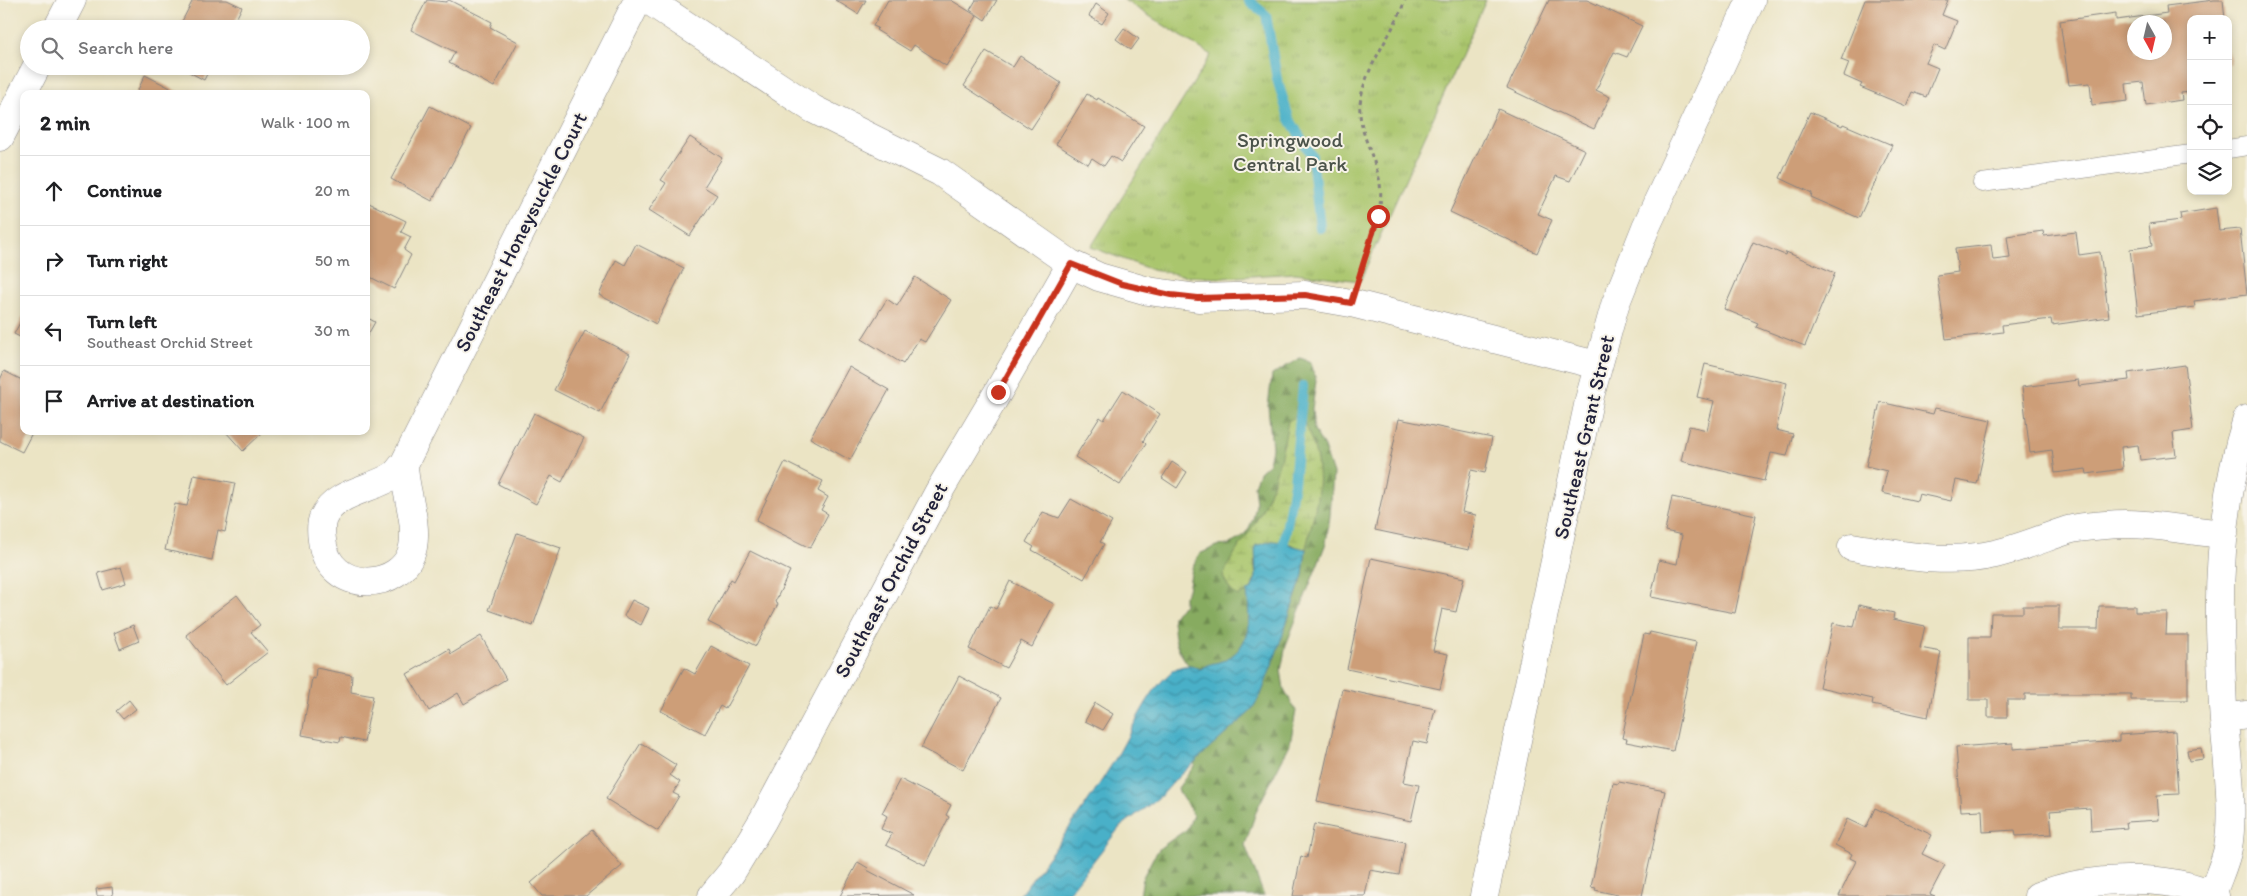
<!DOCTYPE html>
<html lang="en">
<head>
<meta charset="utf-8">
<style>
  :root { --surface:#fff; --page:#f6f6f6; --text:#202124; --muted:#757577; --line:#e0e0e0 }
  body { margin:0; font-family:Itim,sans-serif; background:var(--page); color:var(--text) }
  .controls { position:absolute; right:15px; top:15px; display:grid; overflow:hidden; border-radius:10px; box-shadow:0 2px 8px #0003 }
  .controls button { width:45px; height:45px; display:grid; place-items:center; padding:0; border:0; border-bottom:1px solid var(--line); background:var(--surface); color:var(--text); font:25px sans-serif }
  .compass { position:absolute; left:2127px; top:15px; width:45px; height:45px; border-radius:50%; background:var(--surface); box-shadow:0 2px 8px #0003; rotate:172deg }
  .stop { position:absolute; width:15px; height:15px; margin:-11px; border:4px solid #c8321e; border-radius:50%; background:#fff }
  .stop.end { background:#c8321e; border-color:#fff; box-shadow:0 1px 5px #0008 }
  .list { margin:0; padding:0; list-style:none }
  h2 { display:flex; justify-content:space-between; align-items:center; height:65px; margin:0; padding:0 20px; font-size:21px }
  h2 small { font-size:16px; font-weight:400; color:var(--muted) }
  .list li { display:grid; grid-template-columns:32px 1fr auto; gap:15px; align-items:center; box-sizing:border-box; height:70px; padding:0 20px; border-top:1px solid var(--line) }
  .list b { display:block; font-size:19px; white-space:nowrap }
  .list p { margin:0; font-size:16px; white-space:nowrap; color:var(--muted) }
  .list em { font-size:16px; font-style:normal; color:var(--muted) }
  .icon { flex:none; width:28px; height:28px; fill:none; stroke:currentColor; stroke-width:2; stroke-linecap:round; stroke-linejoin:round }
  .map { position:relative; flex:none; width:2247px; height:896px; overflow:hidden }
  .search { position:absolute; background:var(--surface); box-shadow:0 2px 8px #0003; left:20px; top:20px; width:350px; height:55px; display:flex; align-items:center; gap:12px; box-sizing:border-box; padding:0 18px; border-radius:28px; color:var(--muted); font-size:19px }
  .panel { position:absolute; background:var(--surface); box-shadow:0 2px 8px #0003; left:20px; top:90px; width:350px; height:345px; border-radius:10px }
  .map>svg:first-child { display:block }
  .forest { fill:url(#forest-firs); stroke:#54664e }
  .wetland { fill:url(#wetland-marsh); stroke:#667454 }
  .park { fill:url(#park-tufts); stroke:#667454 }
  .water { fill:url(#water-waves); stroke:#366982 }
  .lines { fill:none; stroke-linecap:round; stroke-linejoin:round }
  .stream { stroke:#49b0c8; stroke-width:10 }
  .building { fill:#cd9e78; fill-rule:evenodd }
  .service-casing { stroke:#868380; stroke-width:19 }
  .minor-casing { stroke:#868380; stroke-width:29 }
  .path { stroke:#868380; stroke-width:3; stroke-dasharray:4 4; stroke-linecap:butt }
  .service { stroke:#fff; stroke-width:18 }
  .minor { stroke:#fff; stroke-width:28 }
  .route { stroke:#c8321e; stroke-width:6 }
  .labels { text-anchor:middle; stroke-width:4; stroke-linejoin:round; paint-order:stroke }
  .park-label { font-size:21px; fill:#4b534a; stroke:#f7f3e8 }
  .street-label { font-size:21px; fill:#22223b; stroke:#f7f3e8 }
</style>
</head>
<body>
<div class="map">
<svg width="2247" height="896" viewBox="0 0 2247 896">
  <defs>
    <pattern id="forest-firs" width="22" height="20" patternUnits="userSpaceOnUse" patternTransform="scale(1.25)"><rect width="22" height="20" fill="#87ab60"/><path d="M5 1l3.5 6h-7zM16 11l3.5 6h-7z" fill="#6e8b50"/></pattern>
    <pattern id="wetland-marsh" width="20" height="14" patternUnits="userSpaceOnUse" patternTransform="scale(1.25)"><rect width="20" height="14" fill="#aac66d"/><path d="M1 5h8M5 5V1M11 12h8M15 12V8" fill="none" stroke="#92aa5f"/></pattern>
    <pattern id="park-tufts" width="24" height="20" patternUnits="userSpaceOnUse" patternTransform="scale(1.25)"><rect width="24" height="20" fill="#aac66d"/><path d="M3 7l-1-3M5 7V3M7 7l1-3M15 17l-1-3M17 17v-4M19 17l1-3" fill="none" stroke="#92aa5f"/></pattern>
    <pattern id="water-waves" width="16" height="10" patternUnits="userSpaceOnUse" patternTransform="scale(1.25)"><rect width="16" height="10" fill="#49b0c8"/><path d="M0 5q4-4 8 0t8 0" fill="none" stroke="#3c8fa4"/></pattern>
  </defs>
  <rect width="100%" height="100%" fill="#f7f3e8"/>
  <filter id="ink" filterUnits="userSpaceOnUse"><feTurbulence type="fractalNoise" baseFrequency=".02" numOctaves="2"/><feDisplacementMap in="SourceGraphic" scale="10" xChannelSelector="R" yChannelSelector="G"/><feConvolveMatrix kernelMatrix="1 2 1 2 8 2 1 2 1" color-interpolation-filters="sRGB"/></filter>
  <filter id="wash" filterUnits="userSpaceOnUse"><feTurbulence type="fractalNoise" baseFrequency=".0096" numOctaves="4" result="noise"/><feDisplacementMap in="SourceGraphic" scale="20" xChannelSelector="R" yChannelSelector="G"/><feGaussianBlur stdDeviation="1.12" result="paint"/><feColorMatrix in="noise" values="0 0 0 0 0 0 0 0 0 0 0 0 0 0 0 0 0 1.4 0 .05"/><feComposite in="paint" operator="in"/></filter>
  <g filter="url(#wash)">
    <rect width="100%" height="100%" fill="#ebe4c4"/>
    <path class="forest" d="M1300,358l11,4 5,19 -4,28 2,21 10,17 9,27 -3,42 -4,27 -40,102 -5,25 3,19 12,22 -6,33 -33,65 -12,36 19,51h-124l3,-19 10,-19 7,-10 27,-19 6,-14c-4,-11 -13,-16 -15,-27l16,-22 3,-13 -1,-79c-12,-13 -22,-28 -22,-46 0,-4 -2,-7 -1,-11 2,-6 7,-9 11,-12v-9l4,-6 4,-22 7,-14 18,-8 11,-1 13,-7 7,-8 5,-11 3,-15 -2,-19 5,-13 10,-9 3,-15 -4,-42 4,-31z"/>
    <path class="wetland" d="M1300,414c8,17 17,36 18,55 3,26 -7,55 -12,80l-8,-1 -14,-7 -30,20 2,16 -5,13 -13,6 -7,-5 -8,-14c9,-25 25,-40 37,-63 14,-29 23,-62 28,-93z"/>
    <path class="park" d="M1124,0h362l-126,281 -65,-8 -74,5 -33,-2 -36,-6 -61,-23 120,-192z"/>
    <path class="water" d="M1272,541c13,0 21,6 34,8l-3,26 -27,79 -15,41 -11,17 -71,64 -17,19 -42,32 -54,69h-47c33,-44 66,-88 95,-135 18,-29 31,-67 58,-90 10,-7 18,-6 29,-2 7,-6 12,-5 21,-8 30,-12 28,-42 25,-70l4,-1 5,-13 -1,-31z"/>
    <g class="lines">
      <path class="stream" d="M1248,0l18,15 11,64 12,39 23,38 8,72
        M1282,554l12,-71 9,-97"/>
    </g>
    <g id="blocks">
      <path class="building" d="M193,0h34l15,7 -11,22h-53z
        M427,0l19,2 3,-2 43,22 -2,5 28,15 -24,45 -45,-24 6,-11 -44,-22z
        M835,0h31l-8,14z
        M888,0h63l26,16 -31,50 -32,-21 -4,6 -34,-21 2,-2 -5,-2z
        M976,0h21l-12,20 -15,-10z
        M1549,0h38l55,26 -15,31 -13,-5 -18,38 14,7 -16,32 -87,-41z
        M1865,0h83l-6,15 15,6 -12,29 -11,-5 -8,18 12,5 -12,29 -14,-5 -6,14 -46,-19 2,-3 -18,-8 5,-13 -8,-3z
        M2214,0h9l2,19h-34v73l-10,1 1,7 -36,5 -3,-23 -17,2 2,17 -36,4 -2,-22 -21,2 -9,-64 56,-8v7l51,-7 -1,-7zM2134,22h30v30h-30z
        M1096,4l13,9 -7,11 -13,-8z
        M1124,28l15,11 -8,11 -15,-11z
        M986,51l27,16 7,-11 41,27 -30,46 -67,-43z
        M2228,51l3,13h-3z
        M178,66h33l-7,14z
        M145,75l37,19h-46z
        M1087,94l10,6 1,-2 46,28 -23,36 -10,-6 -7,10 -12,-8 -4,6 -32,-20z
        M430,106l41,22 -39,73 -41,-22z
        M1498,109l87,41 -15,31 -14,-5 -18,38 14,6 -15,33 -87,-41z
        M1810,112l32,14 1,-2 49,21 -33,73 -48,-21 1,-4 -32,-15z
        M690,137l32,21 -18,29 13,8 -27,41 -41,-26 17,-27 -5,-3z
        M369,203l37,18 -5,11 10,5 -7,13 7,5 -17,34 -28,-14v-66z
        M2216,208l3,23 21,-2 7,65 -53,7 1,6 -57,7 -8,-65 22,-3 -3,-22 32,-4 -1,-6z
        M2043,231l1,5 32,-4 3,23 21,-3 9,65 -57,8 -1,-6 -49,6 1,7 -57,7 -9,-64 21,-3 -3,-23 36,-4 2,15 17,-2 -3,-22z
        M1753,242l32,13 1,-3 49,21 -30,73 -49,-19 2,-4 -34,-14z
        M636,244l48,24 -28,56 -57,-29 17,-35 9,5z
        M915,277l36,23 -26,42 -6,-3 -16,25 -41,-25 25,-40 10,7z
        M24,315v24l-10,-5z
        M366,317l9,5 -9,16z
        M585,331l45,23 -30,59 -46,-23z
        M1705,364l82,19 -11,47 17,4 -6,22 -16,-3 -7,28 -83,-20 8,-35 18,4 7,-29 -17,-4z
        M2185,365l8,65 -20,3 3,23 -36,4 -2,-15 -17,2 2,22 -36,5 -1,-5 -31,4 -3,-23 -22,3 -8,-66 56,-7 1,6 50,-6 -1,-7z
        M849,367l40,23 -39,70 -40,-22z
        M4,371l20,10v50h9l-11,21 -22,-11v-61z
        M1123,390l37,24 -17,27 3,3 -26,41 -45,-28 25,-40 4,3z
        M1880,402l53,12 2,-6 56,12 -14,64 -21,-4 -5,21 -32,-7 -2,7 -35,-8 5,-22 -21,-5z
        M534,413l50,25 -22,44 -11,-6 -15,28 -38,-20z
        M1399,419l93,19 -7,35 -14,-3 -9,42 14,3 -7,35 -94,-20z
        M225,431h39l-21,20z
        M785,462l38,19 -5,10 10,6 -7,13 7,4 -18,34 -54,-27z
        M1172,462l15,10 -10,16 -15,-10z
        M194,475l41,8 -10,49 -7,-2 -6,30 -47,-10 10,-46 12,2z
        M1672,497l84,18 -21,98 -84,-16 8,-37 18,4 5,-29 -17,-4z
        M1071,499l41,23 -12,20 4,2 -20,35 -52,-29 2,-3 -8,-5 17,-30 16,6z
        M517,533l44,15 -28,78 -44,-16z
        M750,551l40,20 -15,31 3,2 -22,42 -48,-24 23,-43 3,2z
        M1371,558l93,20 -8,34 -14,-3 -9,42 15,3 -8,35 -93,-20z
        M121,567l5,16 -23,7 -5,-17z
        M1010,581l44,23 -22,43 -11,-6 -15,27 -37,-19 21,-43 6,3z
        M237,595l23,30 -9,7 17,20 -42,33 -40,-50z
        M632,600l17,8 -8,17 -17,-9z
        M1859,605l35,8 -1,6 32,7 -5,22 21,4 -13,65 -56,-12 1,-6 -54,-12 14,-64 21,4z
        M2023,606h36v23h39l1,-23h36v6h32l-1,23h22v65h-57v-6h-106v6h-18v17h-19v-17h-19v-63h21l1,-24h32z
        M133,625l6,16 -19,8 -6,-16z
        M1650,632l46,10 -23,109 -47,-9 1,-3 -5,-1 22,-104 5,1z
        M481,636l25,43 -42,25 -6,-11 -29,18 -22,-37 42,-25 2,5z
        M711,646l38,20 -24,43 -5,-3 -15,28 -44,-23 23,-43 11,6z
        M316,668l36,7 -1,17 22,4 -9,46 -23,-5 -1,5 -38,-7 10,-57 3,1z
        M959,676l42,22 -38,72 -42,-22z
        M1342,689l93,20 -8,35 -14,-3 -9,41 15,3 -8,36 -94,-20z
        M129,700l7,9 -13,10 -7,-8z
        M1095,703l18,11 -10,16 -18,-9z
        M2175,731l4,63 -22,1 2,25 -33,2 1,6 -36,3 -1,-23 -40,3 2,23 -36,2 -1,-6 -32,2 -1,-22 -21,1 -5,-64 57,-4v6l106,-8v-6z
        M641,743l35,22 -6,10 10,7 -7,11 6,3 -21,35 -52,-32z
        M2201,748l2,11 -14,2 -2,-11z
        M900,779l51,26 -5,10 3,2 -24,48 -39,-20 6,-11 -11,-5 6,-13 -5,-3z
        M1619,782l46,9 -23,105h-20l-27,-6 1,-2 -5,-1 22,-104 5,1z
        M1875,808l57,27 -10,19 23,11 -15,29 5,2h-96l17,-35 -6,-3 2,-4 -17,-9 12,-26 19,9z
        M1314,824l91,18 -6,33 -29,-5 -5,26h-72l8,-40 6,2z
        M592,830l30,36 -36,30h-44l-11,-13z
        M858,862l10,6 -1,2 47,25 -74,1z
        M112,887l1,9h-16l-1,-7z"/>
    </g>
  </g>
  <g filter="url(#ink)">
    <use href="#blocks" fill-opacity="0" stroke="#868380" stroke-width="1"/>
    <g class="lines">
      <g class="service-casing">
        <path id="service" d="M2228,149l19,-3
          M1982,183l209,-29"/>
      </g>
      <g class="minor-casing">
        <path id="minor" d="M648,0l165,109 127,63 131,92 28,13 49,14 50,7 107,-3 46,8 246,62
          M57,29l15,-29
          M0,137l37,-71
          M404,464c0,27 14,55 9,83 -9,45 -85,49 -91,-7 -1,-7 -2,-15 1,-22 12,-27 50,-28 71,-43 4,-3 7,-8 10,-11l234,-464
          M1852,547c48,8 94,18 143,7 25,-6 49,-16 73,-24 11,-3 26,-4 38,-5 39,-4 79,6 118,9
          M2224,718l23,-3
          M2212,895c5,-16 13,-31 16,-47 6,-35 0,-82 -3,-117 -3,-25 -3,-51 -4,-76 -4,-78 2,-161 26,-236
          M712,896l19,-23 32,-53 175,-327 60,-101 73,-128
          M1484,896l106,-500 25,-91 31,-78 105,-227
          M2038,896c49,-20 129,-23 177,0"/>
      </g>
      <path class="path" d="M1360,273c10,-30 26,-62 19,-95 -6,-25 -21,-48 -19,-74 4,-37 33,-69 45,-104"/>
      <use href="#service" class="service"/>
      <use href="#minor" class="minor"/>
    </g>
  </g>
  <g class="lines" filter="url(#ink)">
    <path class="route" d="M998,392l73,-128 51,20 49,11 27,3 107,-3 46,8 27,-87"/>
  </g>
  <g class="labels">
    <g class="park-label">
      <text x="1290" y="147">Springwood<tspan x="1290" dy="24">Central Park</tspan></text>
    </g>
    <g class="street-label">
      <text transform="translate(521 232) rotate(-63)" y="7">Southeast Honeysuckle Court</text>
      <text transform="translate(1584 437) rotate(-77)" y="7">Southeast Grant Street</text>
      <text transform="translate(891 580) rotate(-62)" y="7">Southeast Orchid Street</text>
    </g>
  </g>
</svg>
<div class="controls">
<button>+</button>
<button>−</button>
<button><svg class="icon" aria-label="locate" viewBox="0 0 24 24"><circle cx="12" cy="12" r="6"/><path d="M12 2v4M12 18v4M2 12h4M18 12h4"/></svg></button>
<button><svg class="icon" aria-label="layers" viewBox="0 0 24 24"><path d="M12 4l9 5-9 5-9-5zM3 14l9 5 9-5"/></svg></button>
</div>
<svg class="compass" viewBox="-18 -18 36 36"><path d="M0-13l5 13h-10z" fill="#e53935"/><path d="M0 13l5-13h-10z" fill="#757577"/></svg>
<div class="stop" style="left:1378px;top:216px"></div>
<div class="stop end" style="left:998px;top:392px"></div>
<div class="search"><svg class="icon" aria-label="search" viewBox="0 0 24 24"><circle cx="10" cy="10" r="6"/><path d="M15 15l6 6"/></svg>Search here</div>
<section class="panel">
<h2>2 min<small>Walk · 100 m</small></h2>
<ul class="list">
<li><svg class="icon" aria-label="ahead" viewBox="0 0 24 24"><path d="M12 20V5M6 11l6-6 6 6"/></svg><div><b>Continue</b></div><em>20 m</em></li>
<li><svg class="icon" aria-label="right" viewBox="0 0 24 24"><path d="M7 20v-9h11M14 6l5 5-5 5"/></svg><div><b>Turn right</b></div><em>50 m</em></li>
<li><svg class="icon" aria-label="left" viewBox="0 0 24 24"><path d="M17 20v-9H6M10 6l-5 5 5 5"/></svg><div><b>Turn left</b><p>Southeast Orchid Street</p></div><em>30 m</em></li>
<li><svg class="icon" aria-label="arrive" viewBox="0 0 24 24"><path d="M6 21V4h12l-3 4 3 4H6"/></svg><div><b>Arrive at destination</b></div></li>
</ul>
</section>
</div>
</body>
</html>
